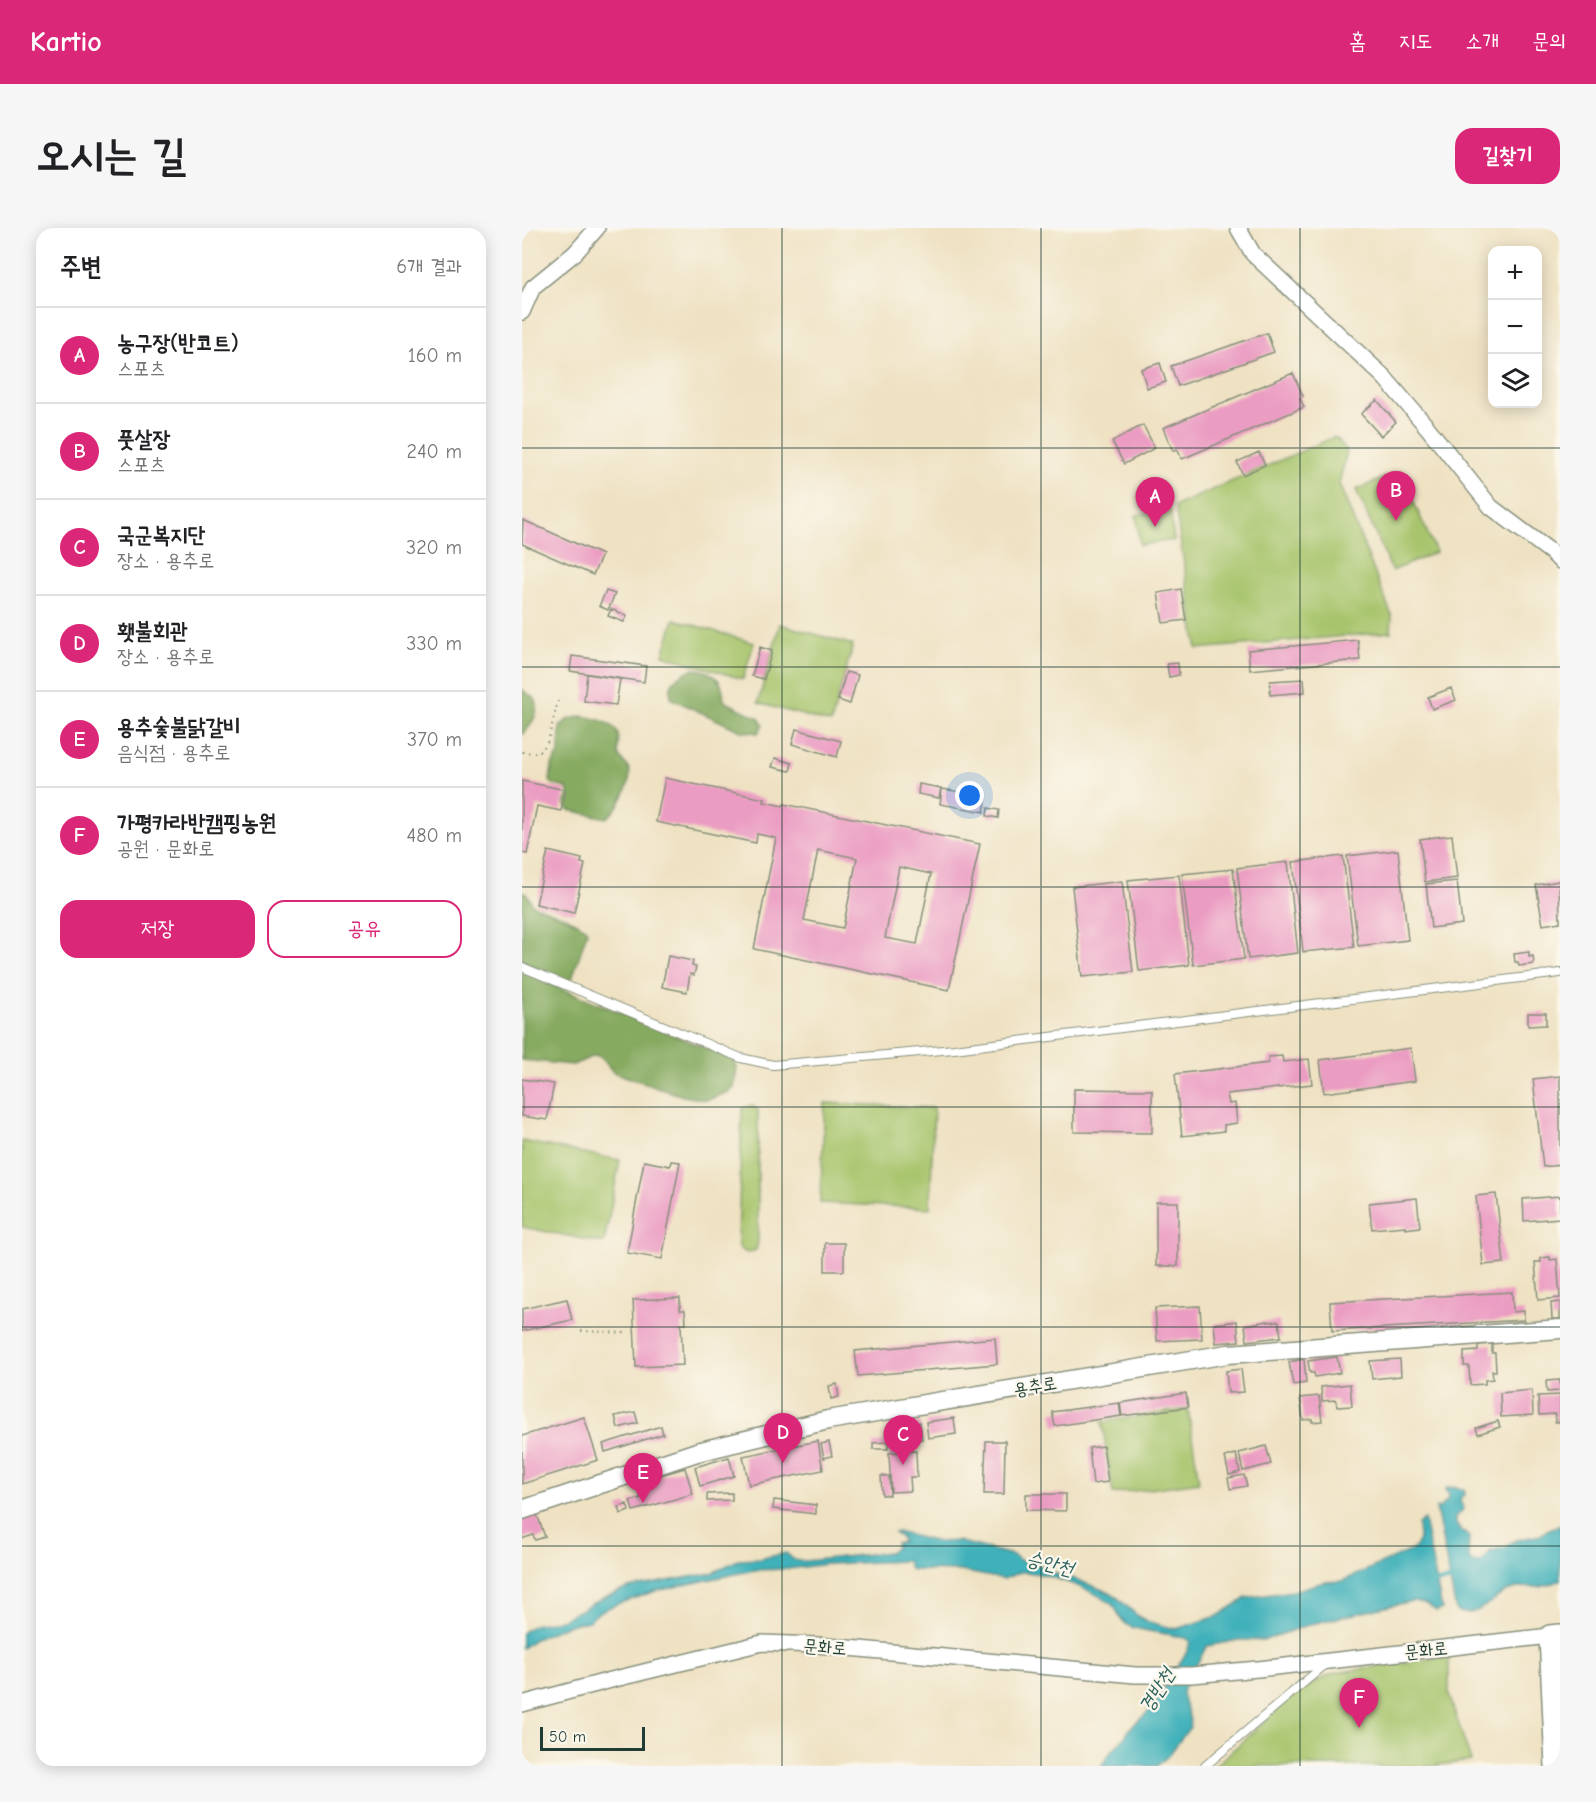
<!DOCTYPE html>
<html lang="ko">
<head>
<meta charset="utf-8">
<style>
  :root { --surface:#fff; --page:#f6f6f6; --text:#202124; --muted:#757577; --line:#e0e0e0; --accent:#db2777 }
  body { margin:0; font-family:"Comic Neue","Poor Story",sans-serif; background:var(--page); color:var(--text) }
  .controls { position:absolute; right:18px; top:18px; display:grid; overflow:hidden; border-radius:12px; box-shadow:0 3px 15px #0003 }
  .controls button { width:54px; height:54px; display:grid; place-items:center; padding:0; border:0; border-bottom:2px solid var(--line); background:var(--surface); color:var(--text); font:30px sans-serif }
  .scale { position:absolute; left:18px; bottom:15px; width:105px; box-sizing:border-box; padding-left:6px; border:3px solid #1f3d34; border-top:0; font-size:16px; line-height:21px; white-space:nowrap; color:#1f3d34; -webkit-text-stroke:4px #fbf7ec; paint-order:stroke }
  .you { position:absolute; left:448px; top:568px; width:21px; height:21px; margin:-15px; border:4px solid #fff; border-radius:50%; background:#1a73e8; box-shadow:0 0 0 9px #1a73e833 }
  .badge { display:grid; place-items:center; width:39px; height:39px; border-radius:50%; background:var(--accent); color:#fff; font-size:20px; font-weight:700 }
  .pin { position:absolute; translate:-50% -50px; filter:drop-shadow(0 2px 3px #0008) }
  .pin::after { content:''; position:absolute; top:32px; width:21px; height:18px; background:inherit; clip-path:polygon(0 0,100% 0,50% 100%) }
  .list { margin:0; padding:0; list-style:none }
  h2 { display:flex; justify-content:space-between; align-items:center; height:78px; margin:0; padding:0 24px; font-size:26px }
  h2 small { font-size:20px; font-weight:400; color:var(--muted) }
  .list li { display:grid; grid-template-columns:39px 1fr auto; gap:18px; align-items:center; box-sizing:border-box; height:96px; padding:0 24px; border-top:2px solid var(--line) }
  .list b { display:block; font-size:22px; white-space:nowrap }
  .list p { margin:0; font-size:20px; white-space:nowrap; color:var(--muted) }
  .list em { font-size:20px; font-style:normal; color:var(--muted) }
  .actions { display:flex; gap:12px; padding:18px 24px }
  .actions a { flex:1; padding:14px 0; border:2px solid var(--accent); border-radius:18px; text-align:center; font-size:21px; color:var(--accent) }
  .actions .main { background:var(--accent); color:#fff }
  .icon { flex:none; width:33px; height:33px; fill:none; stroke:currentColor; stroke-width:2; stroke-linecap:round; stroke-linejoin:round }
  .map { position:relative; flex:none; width:1038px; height:1538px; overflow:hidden; border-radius:18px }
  header { display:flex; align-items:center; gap:36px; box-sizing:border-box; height:84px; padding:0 30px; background:var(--accent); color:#fff }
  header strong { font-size:28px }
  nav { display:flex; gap:33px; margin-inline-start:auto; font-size:21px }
  .intro { display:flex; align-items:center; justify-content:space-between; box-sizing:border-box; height:144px; padding:0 36px }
  h1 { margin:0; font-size:42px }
  .button { padding:15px 27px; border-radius:18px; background:var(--accent); color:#fff; font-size:21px; font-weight:700 }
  main { display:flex; gap:36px; padding:0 36px }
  aside { flex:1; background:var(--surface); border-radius:18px; box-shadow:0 3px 15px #0003 }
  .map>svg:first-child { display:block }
  .green { fill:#a8c56d; stroke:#648150; stroke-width:1.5 }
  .forest { fill:#86aa60; stroke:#52744a; stroke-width:1.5 }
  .water { fill:#41b1ba; stroke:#307777; stroke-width:1.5 }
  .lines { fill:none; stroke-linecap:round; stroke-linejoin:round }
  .stream { stroke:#41b1ba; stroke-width:4.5 }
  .building { fill:#eb9cc2; fill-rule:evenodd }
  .service-casing { stroke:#87907c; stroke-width:10 }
  .minor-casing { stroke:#87907c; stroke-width:18 }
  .tertiary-casing { stroke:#87907c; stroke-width:21 }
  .secondary-casing { stroke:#87907c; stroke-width:24 }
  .path { stroke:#87907c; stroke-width:2; stroke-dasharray:1.5 4.5; stroke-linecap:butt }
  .service { stroke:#fff; stroke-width:8 }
  .minor { stroke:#fff; stroke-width:15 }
  .tertiary { stroke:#fff; stroke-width:18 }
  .secondary { stroke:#fff; stroke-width:21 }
  .grid { fill:none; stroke:#1f3d34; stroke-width:1.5; stroke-opacity:0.55 }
  .labels { text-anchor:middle; stroke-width:4.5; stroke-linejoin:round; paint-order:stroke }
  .street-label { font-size:18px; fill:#1f3d34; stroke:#fbf7ec }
  .water-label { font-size:20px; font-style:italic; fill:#29605c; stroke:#fbf7ec }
</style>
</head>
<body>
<header>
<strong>Kartio</strong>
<nav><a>홈</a><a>지도</a><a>소개</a><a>문의</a></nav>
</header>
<div class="intro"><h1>오시는 길</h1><a class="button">길찾기</a></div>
<main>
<aside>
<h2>주변<small>6개 결과</small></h2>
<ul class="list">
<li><span class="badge">A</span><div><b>농구장(반코트)</b><p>스포츠</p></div><em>160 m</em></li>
<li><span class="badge">B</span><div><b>풋살장</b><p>스포츠</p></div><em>240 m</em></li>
<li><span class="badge">C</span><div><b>국군복지단</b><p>장소 · 용추로</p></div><em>320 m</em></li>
<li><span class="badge">D</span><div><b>횃불회관</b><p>장소 · 용추로</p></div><em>330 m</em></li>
<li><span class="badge">E</span><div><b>용추숯불닭갈비</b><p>음식점 · 용추로</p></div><em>370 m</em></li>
<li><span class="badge">F</span><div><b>가평카라반캠핑농원</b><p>공원 · 문화로</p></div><em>480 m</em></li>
</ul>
<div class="actions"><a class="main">저장</a><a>공유</a></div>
</aside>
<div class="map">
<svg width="1038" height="1538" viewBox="0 0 1038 1538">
  <rect width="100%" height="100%" fill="#fbf7ec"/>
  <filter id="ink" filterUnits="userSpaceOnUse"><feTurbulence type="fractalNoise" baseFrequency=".0167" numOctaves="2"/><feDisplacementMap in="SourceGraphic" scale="12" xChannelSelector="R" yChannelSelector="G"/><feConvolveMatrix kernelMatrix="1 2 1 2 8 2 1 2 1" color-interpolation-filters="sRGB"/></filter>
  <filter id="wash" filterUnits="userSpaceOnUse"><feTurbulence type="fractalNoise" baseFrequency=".008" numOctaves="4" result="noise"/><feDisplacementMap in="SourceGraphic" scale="24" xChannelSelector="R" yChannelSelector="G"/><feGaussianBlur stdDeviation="1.35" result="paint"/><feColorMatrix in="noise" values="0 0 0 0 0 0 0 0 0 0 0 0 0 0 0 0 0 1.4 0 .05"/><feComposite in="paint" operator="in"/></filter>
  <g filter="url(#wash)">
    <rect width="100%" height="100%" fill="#efe2c3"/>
    <path class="green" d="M812,209l4,2 9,12 -8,33 53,132 -1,16 -194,17 -22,-143z
      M878,243l36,81 -44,19 -36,-81z
      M648,282l4,30 -34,5 -4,-30z
      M152,391l80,24 -11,36 -80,-24z
      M258,396l73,21 -22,78 -73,-20z
      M303,875l109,5 -4,100 -110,-5z
      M229,877l7,5v132l-2,8 -9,3 -7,-4 -2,-7 4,-133z
      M0,913l98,19 -16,83 -82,-16z
      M666,1181l11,73 -86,12 -11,-72z
      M927,1428v39l22,66 -41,5h-215l86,-77 33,-16z"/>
    <path class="forest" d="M169,441c13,0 30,6 32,22 1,3 0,6 1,10l35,17 4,7 -5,8 -17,-2 -69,-32c-7,-17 7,-22 19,-30z
      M0,461c3,5 8,5 12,9 9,11 -4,30 -12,37z
      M59,488c11,1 33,6 37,18 2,7 -1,13 0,19 1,7 8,9 11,16 4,13 -12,43 -23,49l-37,-8 -4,-5 4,-10 -2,-7 -13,-3 -4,-4 2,-16 7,-12 1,-26 7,-7z
      M0,663l5,3 6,11 32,12 21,11 1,4 -15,47 -7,2 -43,-18z
      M0,744l210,87 5,9 -3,20 -5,4 -22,8 -24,-4 -70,-24 -11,-14 -6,-3 -23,10 -51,-5z"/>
    <path class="water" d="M934,1259l8,3 1,4 -4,3 -1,4 4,8 -9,8c-1,10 7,13 14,20l-1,17 3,8 9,1 11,-12 15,-4 4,-4 6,-3 25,-5 6,-5 13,-5v55c-21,12 -33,4 -50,10 -18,7 -34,31 -54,21l-20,-103h4l8,-9 1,-5 -4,-4 1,-2z
      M902,1292l18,89 -6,2c-8,-8 -13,-8 -24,-10l-101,23 -46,16h-26l-32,6 -25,45c0,13 10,24 8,36l-21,28 -12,11h-56l9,-13 14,-15 7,-11 17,-15 13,-16 5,-12 22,-34 2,-9c-6,-7 -49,-9 -61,-15 -11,-5 -10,-18 -20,-24 -19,-13 -64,-30 -86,-30 -9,0 -13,7 -21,7l-41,-8 -48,-1 -3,-1 -3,-8h-3l-77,3 -39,5 -34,1 -98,21 -39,13 -18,8 -10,9 -21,4 -33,14 -13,9v-15l11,-8 28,-5 42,-22 25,-10 84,-15 26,-13 21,-1 27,-6 7,6 12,2 84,-9 7,-4v-5l6,-1v-4l-8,-5 3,-1 41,10 19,-1 56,14 10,7 16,3 21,11 12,2 36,14 10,6 21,19 10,5 27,7 42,-13 28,-18 47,-7 31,-9 18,-1 72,-32 5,-10 -1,-15z"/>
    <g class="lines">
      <path class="stream" d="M910,1355l21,-3"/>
    </g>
    <g id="blocks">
      <path class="building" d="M745,105l7,19 -96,34 -7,-20z
        M638,135l6,19 -19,6 -6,-19z
        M771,145l10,23 -3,2 4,9 -122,52 -5,-10 -4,2 -10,-23z
        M855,172l19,22 -15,14 -20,-22z
        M621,197l12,23 -31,16 -12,-23z
        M737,224l6,13 -22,10 -6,-13z
        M1,292l79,35 -9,20 -71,-31z
        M659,361l5,31 -23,3 -5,-30z
        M84,363l9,3 -7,16 -9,-4z
        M89,381l16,7 -3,6 -16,-6z
        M836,412l2,20 -110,10 -2,-20z
        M238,419l12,4 -8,28 -12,-3z
        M50,428l74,10 -2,16 -74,-11z
        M656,435l1,12 -10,2 -2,-13z
        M324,444l12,3 -8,29 -12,-4z
        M65,446l33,5 -4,26 -32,-4z
        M782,451l1,13 -35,3v-14z
        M929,460l5,12 -24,9 -4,-12z
        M274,501l45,12 -4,16 -45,-13z
        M253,530l17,5 -2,8 -18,-4z
        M143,550l100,21 -1,3 19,4 1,-2 196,40 -31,146 -195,-41 22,-111 -19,-4 -1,9 -100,-21zM296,622l39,8 -14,70 -39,-8zM377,639l32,7 -14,70 -32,-6z
        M0,553l44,9 -5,21 -24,-5 -10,48 -5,-1z
        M397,556l22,4 -2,10 -21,-4z
        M420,561l45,7 -3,16 -44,-8z
        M466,580l11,2 -1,8 -11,-2z
        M930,607l5,43 -32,4 -5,-43z
        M876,622l10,90 -50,6 -11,-90z
        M26,623l34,8 -1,4 4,1 -11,49 -38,-9z
        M821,628l11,91 -51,5 -10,-90z
        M766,634l10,91 -50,6 -11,-91z
        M711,641l11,90 -51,6 -11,-91z
        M657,647l10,90 -50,6 -11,-91z
        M600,653l11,91 -51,5 -10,-90z
        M935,653l5,43 -31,4 -5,-44z
        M1037,653l1,41 -17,3 -7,-40z
        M1007,724v5l4,-1 1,8 -15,2 -1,-4h-3l-1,-8z
        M146,728l25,5 -1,5 4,1 -2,8 -4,-1 -3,18 -25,-5z
        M1006,785h18v12l-18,1z
        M889,820l4,33 -91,12 -4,-33z
        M760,828l1,6 26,-3 3,25 -85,10 2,10 6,-1 2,20 -13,2v6l-42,5 -7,-62 94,-11 -1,-6z
        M1038,848v89l-17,2 -10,-88z
        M0,851l32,5 -7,36 -25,-4z
        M552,861l78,1v43l-78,-1z
        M122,933l26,5 1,-5 9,1 -18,97 -35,-6z
        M974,966l8,69 -21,2 -7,-69z
        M1038,968v22l-36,3 -1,-22z
        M895,970l3,29 -15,2v-3l-33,3 -3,-26z
        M634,974h22v64h-22z
        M303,1015h19v28h-19z
        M1028,1029v3l7,-1 3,39 -22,2 -3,-38h6v-4z
        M990,1064l1,20 11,-1v9l-192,11 -2,-29z
        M158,1070v12h5l1,14h-5l2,41 -47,2 -3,-67z
        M45,1071l5,21 -50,11v-22z
        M1038,1074v17h-8l-1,-16z
        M678,1078l2,33 -45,2 -2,-33z
        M715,1093l2,20 -23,2 -2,-19z
        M746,1093v1l11,-1 2,16 -34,4 -2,-16z
        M473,1110l2,26 -139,12 -3,-25z
        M970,1116v9h3l1,18h-4l1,8 -8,1v4l-15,1 -1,-19h-5v-14l14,-1v-6z
        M815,1129l3,16 -25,4 -1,-4h-4l-2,-12z
        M782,1131l2,24 -13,2 -4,-23z
        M878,1131l1,17 -29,3 -2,-18z
        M719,1141l3,23 -16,1 -2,-22z
        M1038,1152v11l-13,1 -1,-11z
        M315,1156l2,13 -8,2 -2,-13z
        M828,1156l2,22 -15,1 -1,-7 -14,1 -1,-14z
        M1010,1162l1,25 -32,2 -1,-24z
        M664,1165l2,14 -66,9 -2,-13z
        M1038,1167v27h-5v-8l-16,1 -1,-19z
        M797,1168l3,25 -10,1v-3l-9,1 -3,-22z
        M597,1175l2,13 -66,10 -3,-14z
        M113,1184l3,11 -20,5 -3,-12z
        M62,1189l14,43 -76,24v-48z
        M432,1190l2,16 -28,4 -2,-16z
        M976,1193l2,6 -22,7 -2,-6z
        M398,1194l2,17 -26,4 -3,-17z
        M139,1198l2,8 -58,18 -2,-8z
        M296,1213l5,29 -74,15 -6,-29z
        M464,1213h19l-1,53h-20z
        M307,1214l3,14 -8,2 -3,-14z
        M366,1214v7h-15v-6z
        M581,1218l5,36 -15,2 -4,-36z
        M744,1218l5,18 -28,7 -4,-18z
        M394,1223l1,26h-7l1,14 -20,1 -2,-39z
        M714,1226l4,18 -11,3 -4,-18z
        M207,1229l5,19 -34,10 -5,-19z
        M163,1240l8,26 -60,17 -3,-10 11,-3 -4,-16z
        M722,1247l3,11 -17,3 -2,-11z
        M359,1248h8l1,19h-8z
        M210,1265v7l-25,1v-7z
        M504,1266h40v17l-40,-1z
        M252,1272l42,5v9l-43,-5z
        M105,1276l2,7 -8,3 -2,-7z
        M15,1286l8,23 -10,3 -2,-5 -11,4v-20z"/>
    </g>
  </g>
  <g filter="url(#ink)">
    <use href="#blocks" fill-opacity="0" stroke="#87907c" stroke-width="1.5"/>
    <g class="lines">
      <g class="service-casing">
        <path id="service" d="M0,739l219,91 32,7 181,-16 606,-76
          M683,1538l122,-103"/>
      </g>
      <g class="minor-casing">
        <path id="minor" d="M716,0l15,26 131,123 43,50 64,80 60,45 9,9
          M0,84l11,-25 42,-34 22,-25
          M0,1476l89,-24 151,-37 55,2 318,30h57l66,-6 292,-33"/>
      </g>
      <g class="tertiary-casing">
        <path id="tertiary" d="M0,1282l175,-58 131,-32 400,-66 332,-25"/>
      </g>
      <g class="secondary-casing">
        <path id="secondary" d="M1034,1538l-6,-130 10,-1"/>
      </g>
      <path class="path" d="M0,524l15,1 5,-3 6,-9 10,-40
        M59,1103l45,2"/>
      <use href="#service" class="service"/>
      <use href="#minor" class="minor"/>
      <use href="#tertiary" class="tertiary"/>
      <use href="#secondary" class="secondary"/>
    </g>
  </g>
  <path class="grid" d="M260,0v1538M519,0v1538M778,0v1538M0,220h1038M0,439h1038M0,659h1038M0,879h1038M0,1099h1038M0,1318h1038"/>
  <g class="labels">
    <g class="street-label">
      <text transform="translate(513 1158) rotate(-10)" y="6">용추로</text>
      <text transform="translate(303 1419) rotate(4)" y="6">문화로</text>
      <text transform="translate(904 1422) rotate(-6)" y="6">문화로</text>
    </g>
    <g class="water-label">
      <text transform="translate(528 1335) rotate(14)" y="7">승안천</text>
      <text transform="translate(634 1462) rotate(-58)" y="7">경반천</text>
    </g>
  </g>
</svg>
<div class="controls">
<button>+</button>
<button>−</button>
<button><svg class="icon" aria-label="layers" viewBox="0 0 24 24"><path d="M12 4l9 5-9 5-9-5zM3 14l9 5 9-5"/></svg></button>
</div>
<div class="scale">50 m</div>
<div class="you"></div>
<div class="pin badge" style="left:633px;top:299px">A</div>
<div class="pin badge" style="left:874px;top:293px">B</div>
<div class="pin badge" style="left:381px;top:1237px">C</div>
<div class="pin badge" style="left:261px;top:1235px">D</div>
<div class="pin badge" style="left:121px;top:1275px">E</div>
<div class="pin badge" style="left:837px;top:1500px">F</div>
</div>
</main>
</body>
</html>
